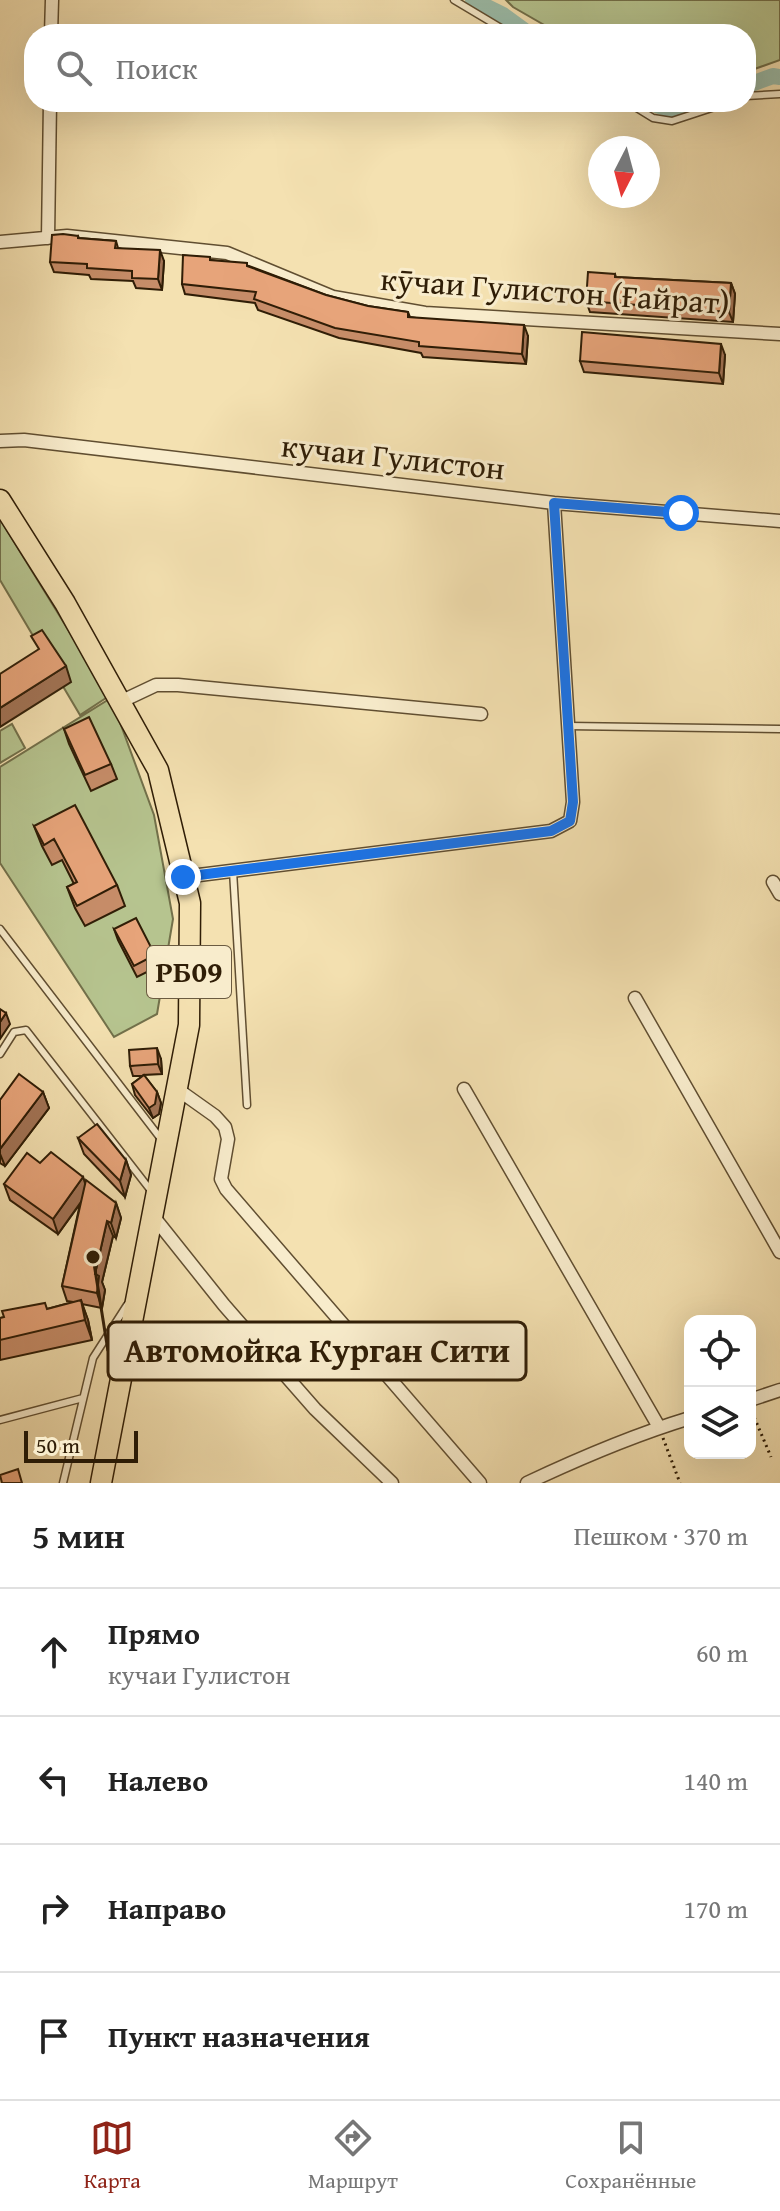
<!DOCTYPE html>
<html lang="ru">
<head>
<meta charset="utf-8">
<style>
  :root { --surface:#fff; --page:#f6f6f6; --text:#222; --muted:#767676; --line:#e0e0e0; --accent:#8f2418 }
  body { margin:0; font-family:"Gentium Book Plus",serif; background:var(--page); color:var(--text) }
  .controls { position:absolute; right:24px; bottom:24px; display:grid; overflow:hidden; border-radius:16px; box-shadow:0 8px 32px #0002 }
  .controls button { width:72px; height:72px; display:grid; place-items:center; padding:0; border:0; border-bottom:2px solid var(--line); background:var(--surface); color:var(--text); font:40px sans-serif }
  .compass { position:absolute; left:588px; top:136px; width:72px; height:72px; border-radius:50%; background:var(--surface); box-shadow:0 8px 32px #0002; rotate:186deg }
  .scale { position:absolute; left:24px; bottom:20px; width:114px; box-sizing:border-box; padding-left:8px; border:4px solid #2f1d06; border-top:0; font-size:22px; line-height:28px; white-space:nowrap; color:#2f1d06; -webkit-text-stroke:6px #f8eccc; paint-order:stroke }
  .stop { position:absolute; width:24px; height:24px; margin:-18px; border:6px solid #1a73e8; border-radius:50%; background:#fff }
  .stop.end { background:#1a73e8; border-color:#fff; box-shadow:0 2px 8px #0008 }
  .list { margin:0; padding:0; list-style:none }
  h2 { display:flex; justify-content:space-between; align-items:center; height:104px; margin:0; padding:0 32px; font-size:34px }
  h2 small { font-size:26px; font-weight:400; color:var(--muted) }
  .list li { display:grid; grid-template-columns:52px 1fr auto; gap:24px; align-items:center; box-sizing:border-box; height:128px; padding:0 32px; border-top:2px solid var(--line) }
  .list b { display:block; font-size:30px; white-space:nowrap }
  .list p { margin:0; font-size:26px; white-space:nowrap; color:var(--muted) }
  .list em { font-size:26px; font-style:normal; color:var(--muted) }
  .icon { flex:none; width:44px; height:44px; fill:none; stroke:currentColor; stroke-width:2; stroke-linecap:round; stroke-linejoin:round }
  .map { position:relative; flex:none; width:780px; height:1483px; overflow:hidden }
  .search { position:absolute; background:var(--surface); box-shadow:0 8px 32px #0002; left:24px; right:24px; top:24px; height:88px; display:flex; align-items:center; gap:20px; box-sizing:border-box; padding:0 28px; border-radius:32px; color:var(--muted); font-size:30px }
  .sheet { height:616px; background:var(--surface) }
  nav { display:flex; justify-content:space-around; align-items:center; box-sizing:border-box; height:112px; border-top:2px solid var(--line); background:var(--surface); font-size:22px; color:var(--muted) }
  nav a { display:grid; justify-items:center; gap:4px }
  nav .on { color:var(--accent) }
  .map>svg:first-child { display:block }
  .green { fill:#b6c48f; stroke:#72704a; stroke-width:2 }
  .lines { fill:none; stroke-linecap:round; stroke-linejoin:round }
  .canal { stroke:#9cbeab; stroke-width:16 }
  .service-casing { stroke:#604e31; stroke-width:9 }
  .minor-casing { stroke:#604e31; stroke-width:15 }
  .trunk-casing { stroke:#2f1d06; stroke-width:23 }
  .path { stroke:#2f1d06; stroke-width:3; stroke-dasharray:2 4; stroke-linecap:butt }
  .service { stroke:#f8eccc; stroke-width:6 }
  .minor { stroke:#f8eccc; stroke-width:12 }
  .trunk { stroke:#f4e1b1; stroke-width:20 }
  .wall { fill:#c78d69; stroke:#2f1d06; stroke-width:2 }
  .shaded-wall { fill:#a27355; stroke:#2f1d06; stroke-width:2 }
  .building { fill:#e7a47a; stroke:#2f1d06; stroke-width:2 }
  .route { stroke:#1a73e8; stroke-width:10 }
  .labels { text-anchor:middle; stroke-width:6; stroke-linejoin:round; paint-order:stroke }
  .shield { fill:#f8eccc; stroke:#6b5b41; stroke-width:2 }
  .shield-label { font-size:30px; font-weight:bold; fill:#2f1d06 }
  .street-label { font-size:32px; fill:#2f1d06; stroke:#f8eccc }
  .leader { fill:none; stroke:#2f1d06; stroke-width:3 }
  .callout-dot { fill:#2f1d06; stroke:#f8eccc; stroke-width:3 }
  .callout { fill:#f8eccc; stroke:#2f1d06; stroke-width:3 }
  .callout-label { font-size:34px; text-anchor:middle; font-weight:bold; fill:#2f1d06 }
</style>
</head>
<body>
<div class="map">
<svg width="780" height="1483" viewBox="0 0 780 1483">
  <rect width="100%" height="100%" fill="#f4e1b1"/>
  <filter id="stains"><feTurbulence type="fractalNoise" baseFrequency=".0025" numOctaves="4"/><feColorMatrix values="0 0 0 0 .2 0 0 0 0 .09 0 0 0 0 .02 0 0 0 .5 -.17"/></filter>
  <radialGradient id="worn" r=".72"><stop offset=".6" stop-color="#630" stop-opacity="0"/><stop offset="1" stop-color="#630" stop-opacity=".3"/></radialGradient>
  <path class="green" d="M506,0h274v60l-34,12v-38h-186l-47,-27z
    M0,519l109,177 -29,19 -80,-135z
    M111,698l43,117 19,104 -16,95 -43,23 -114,-174v-96z
    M12,724l13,24 -25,15v-32z"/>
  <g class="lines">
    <path class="canal" d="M473,0l30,15 26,19
      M746,86l27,-10 7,1
      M647,102l24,8 31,-8"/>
    <g class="service-casing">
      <path id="service" d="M454,0l57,34
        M746,96l34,-2
        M627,102l26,16 19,3 58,-19
        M568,726l212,3
        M233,871l14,234
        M0,929l161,210
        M0,1054l14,-22 12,-2 126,162
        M0,1420l83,-22
        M63,1483l30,-125 34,-53"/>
    </g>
    <g class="minor-casing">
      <path id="minor" d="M51,34l1,-34
        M48,238l2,-136
        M0,242l67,-6 160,17 106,44 92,16 355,21
        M0,441l24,-1 530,63 226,18
        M120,702l36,-17h22l303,29
        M183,877l368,-46 19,-10 3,-19 -19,-299
        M773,882l7,12
        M635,998l145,254
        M177,1089l38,27 10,11 3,12 -7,40 5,10 254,294
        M464,1089l195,338
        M153,1216l71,89 91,104 77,74
        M750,1400l30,-10
        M527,1483c53,-25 107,-48 163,-65"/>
    </g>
    <g class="trunk-casing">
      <path id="trunk" d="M0,500l65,103 93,167 32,133 -1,122 -88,458"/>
    </g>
    <path class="path" d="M752,1412l19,45
      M663,1438l17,45"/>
    <use href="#service" class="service"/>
    <use href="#minor" class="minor"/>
    <use href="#trunk" class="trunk"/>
  </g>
  <path class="wall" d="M78,236l1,2 37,3 2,7 46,13 -2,29 -26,-2 -3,-7 -42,-2 -2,-4 -35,-3 -4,-10z
    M211,260l38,6 77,29 42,11 40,6 2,5 118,19 -2,28 -103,-7 -2,-4 -82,-15 -81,-28 -3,-7 -70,-9 -3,-10z
    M615,274l1,3 115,6 4,11 -2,28 -143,-10 -4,-11z
    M725,355l-2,29 -139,-12 -4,-11z
    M64,729l47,35 6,15 -26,12 -22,-47z
    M34,826l83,59 8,21 -40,20 -10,-18 -8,-21 7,-3 -12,-24 -10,5 -10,-19z
    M114,929l41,26 4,11 -22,11 -19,-37z
    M161,1059l1,15 -18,1 13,17 4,11 -2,11 -6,4 -18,-23 -3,-11 11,-8h-10l-3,-10z
    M43,1092l6,16 -44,58 -5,-3v-63z
    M78,1138l48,22 5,15 -6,22 -41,-43z
    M40,1163l43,14 2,6 31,20 5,15 -5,20 -3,-2 -11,46 3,8 -3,18 -20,-4 6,16 4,20 -92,20v-42l47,-9 26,-7 -6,-1 -5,-15 18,-82 -22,30 -48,-34 -6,-16z"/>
  <path class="shaded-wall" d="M160,250l4,11 -2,29 -4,-11z
    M731,283l4,11 -2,28 -4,-10z
    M524,325l4,11 -2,28 -4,-10z
    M721,344l4,11 -2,29 -4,-11z
    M66,666l5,16 -71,45v-19z
    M6,1013l4,11 -10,15v-17z
    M157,1048l4,11 1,15 -4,-10z
    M43,1092l6,16 -44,58 -5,-12v-5z
    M157,1092l4,11 -2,11 -6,4 -4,-10z
    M126,1160l5,15 -6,22 -5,-16z
    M83,1177l5,15 -30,42 -5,-15z
    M116,1203l5,15 -5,20 -5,-15z
    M107,1221l6,15 -11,46 3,8 -3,18 -5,-15 -2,-19z
    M81,1300l7,20 4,20 -7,-20z"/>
  <path class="building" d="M63,234l15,2v2l38,3 -1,7 45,2 -2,29 -26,-1v-7l-45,-3v-4l-37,-2 2,-27z
    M183,255l27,2v3l37,3v3l79,29 42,11 40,6v5l116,8 -2,29 -103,-8v-4l-84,-14 -81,-29 2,-7 -74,-8z
    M588,272l27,2v3l116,6 -2,29 -143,-11z
    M582,332l139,12 -2,29 -139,-12z
    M42,630l24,36 -66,42v-34l39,-25 -8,-13z
    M89,717l22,47 -26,11 -21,-46z
    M75,805l42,80 -40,21 -10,-19 10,-5 -23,-43 -10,6 -10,-19z
    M136,918l19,37 -21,11 -20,-37z
    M0,1009l6,4 -6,9z
    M157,1048l1,16 -28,2 -1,-16z
    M19,1074l24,18 -43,57v-49z
    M144,1075l13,17 -2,12 -6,4 -17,-24z
    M97,1124l29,36 -6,21 -42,-43z
    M51,1152l32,25 -30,42 -49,-35 23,-31 13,10z
    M86,1180l30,23 -5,20 -4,-2 -12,53 4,2 -2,17 -35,-7z
    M81,1300l4,20 -85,20v-22l4,-1 -2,-6 43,-8 2,6z
    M18,1469l4,14h-20l-2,-8z"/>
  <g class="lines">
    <path class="route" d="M183,877l368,-46 19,-10 3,-19 -19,-299 127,10"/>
  </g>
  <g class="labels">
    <rect class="shield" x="147" y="946" width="84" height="52" rx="6"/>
    <g class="shield-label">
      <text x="189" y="982">РБ09</text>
    </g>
    <g class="street-label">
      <text transform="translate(555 291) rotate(4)" y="11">кӯчаи Гулистон (Ғайрат)</text>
      <text transform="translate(393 457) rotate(6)" y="11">кучаи Гулистон</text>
    </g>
  </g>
  <path class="leader" d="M93 1257L108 1351"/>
  <circle class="callout-dot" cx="93" cy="1257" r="8"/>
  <rect class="callout" x="108" y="1322" width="418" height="58" rx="8"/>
  <g class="callout-label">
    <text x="317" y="1362">Автомойка Курган Сити</text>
  </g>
  <rect width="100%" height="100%" filter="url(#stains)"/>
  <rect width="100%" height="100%" fill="url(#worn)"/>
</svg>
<div class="controls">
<button><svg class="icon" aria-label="locate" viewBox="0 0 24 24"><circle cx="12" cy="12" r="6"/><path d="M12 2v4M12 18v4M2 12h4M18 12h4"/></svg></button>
<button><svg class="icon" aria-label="layers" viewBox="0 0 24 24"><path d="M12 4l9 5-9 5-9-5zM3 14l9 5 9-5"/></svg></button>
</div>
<svg class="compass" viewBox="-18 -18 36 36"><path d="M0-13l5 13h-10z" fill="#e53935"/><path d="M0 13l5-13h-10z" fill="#767676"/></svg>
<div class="scale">50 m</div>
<div class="stop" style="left:681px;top:513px"></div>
<div class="stop end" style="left:183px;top:877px"></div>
<div class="search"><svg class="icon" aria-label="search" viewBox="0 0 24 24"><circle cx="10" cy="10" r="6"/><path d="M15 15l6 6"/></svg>Поиск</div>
</div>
<section class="sheet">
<h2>5 мин<small>Пешком · 370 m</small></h2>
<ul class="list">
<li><svg class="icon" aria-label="ahead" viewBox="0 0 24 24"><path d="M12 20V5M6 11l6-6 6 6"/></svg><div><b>Прямо</b><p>кучаи Гулистон</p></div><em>60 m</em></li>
<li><svg class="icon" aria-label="left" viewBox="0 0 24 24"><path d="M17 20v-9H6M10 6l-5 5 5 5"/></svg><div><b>Налево</b></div><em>140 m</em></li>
<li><svg class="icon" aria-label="right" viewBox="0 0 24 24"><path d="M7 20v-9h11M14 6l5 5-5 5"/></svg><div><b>Направо</b></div><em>170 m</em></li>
<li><svg class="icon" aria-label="arrive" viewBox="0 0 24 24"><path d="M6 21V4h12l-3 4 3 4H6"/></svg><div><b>Пункт назначения</b></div></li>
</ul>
</section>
<nav>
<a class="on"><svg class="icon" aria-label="map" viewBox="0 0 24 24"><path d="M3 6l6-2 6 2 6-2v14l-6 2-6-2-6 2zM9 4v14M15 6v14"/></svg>Карта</a>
<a><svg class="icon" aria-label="directions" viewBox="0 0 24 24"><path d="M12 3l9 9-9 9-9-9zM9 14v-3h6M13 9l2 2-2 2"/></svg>Маршрут</a>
<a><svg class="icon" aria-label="saved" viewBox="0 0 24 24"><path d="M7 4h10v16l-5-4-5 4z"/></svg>Сохранённые</a>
</nav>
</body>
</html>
